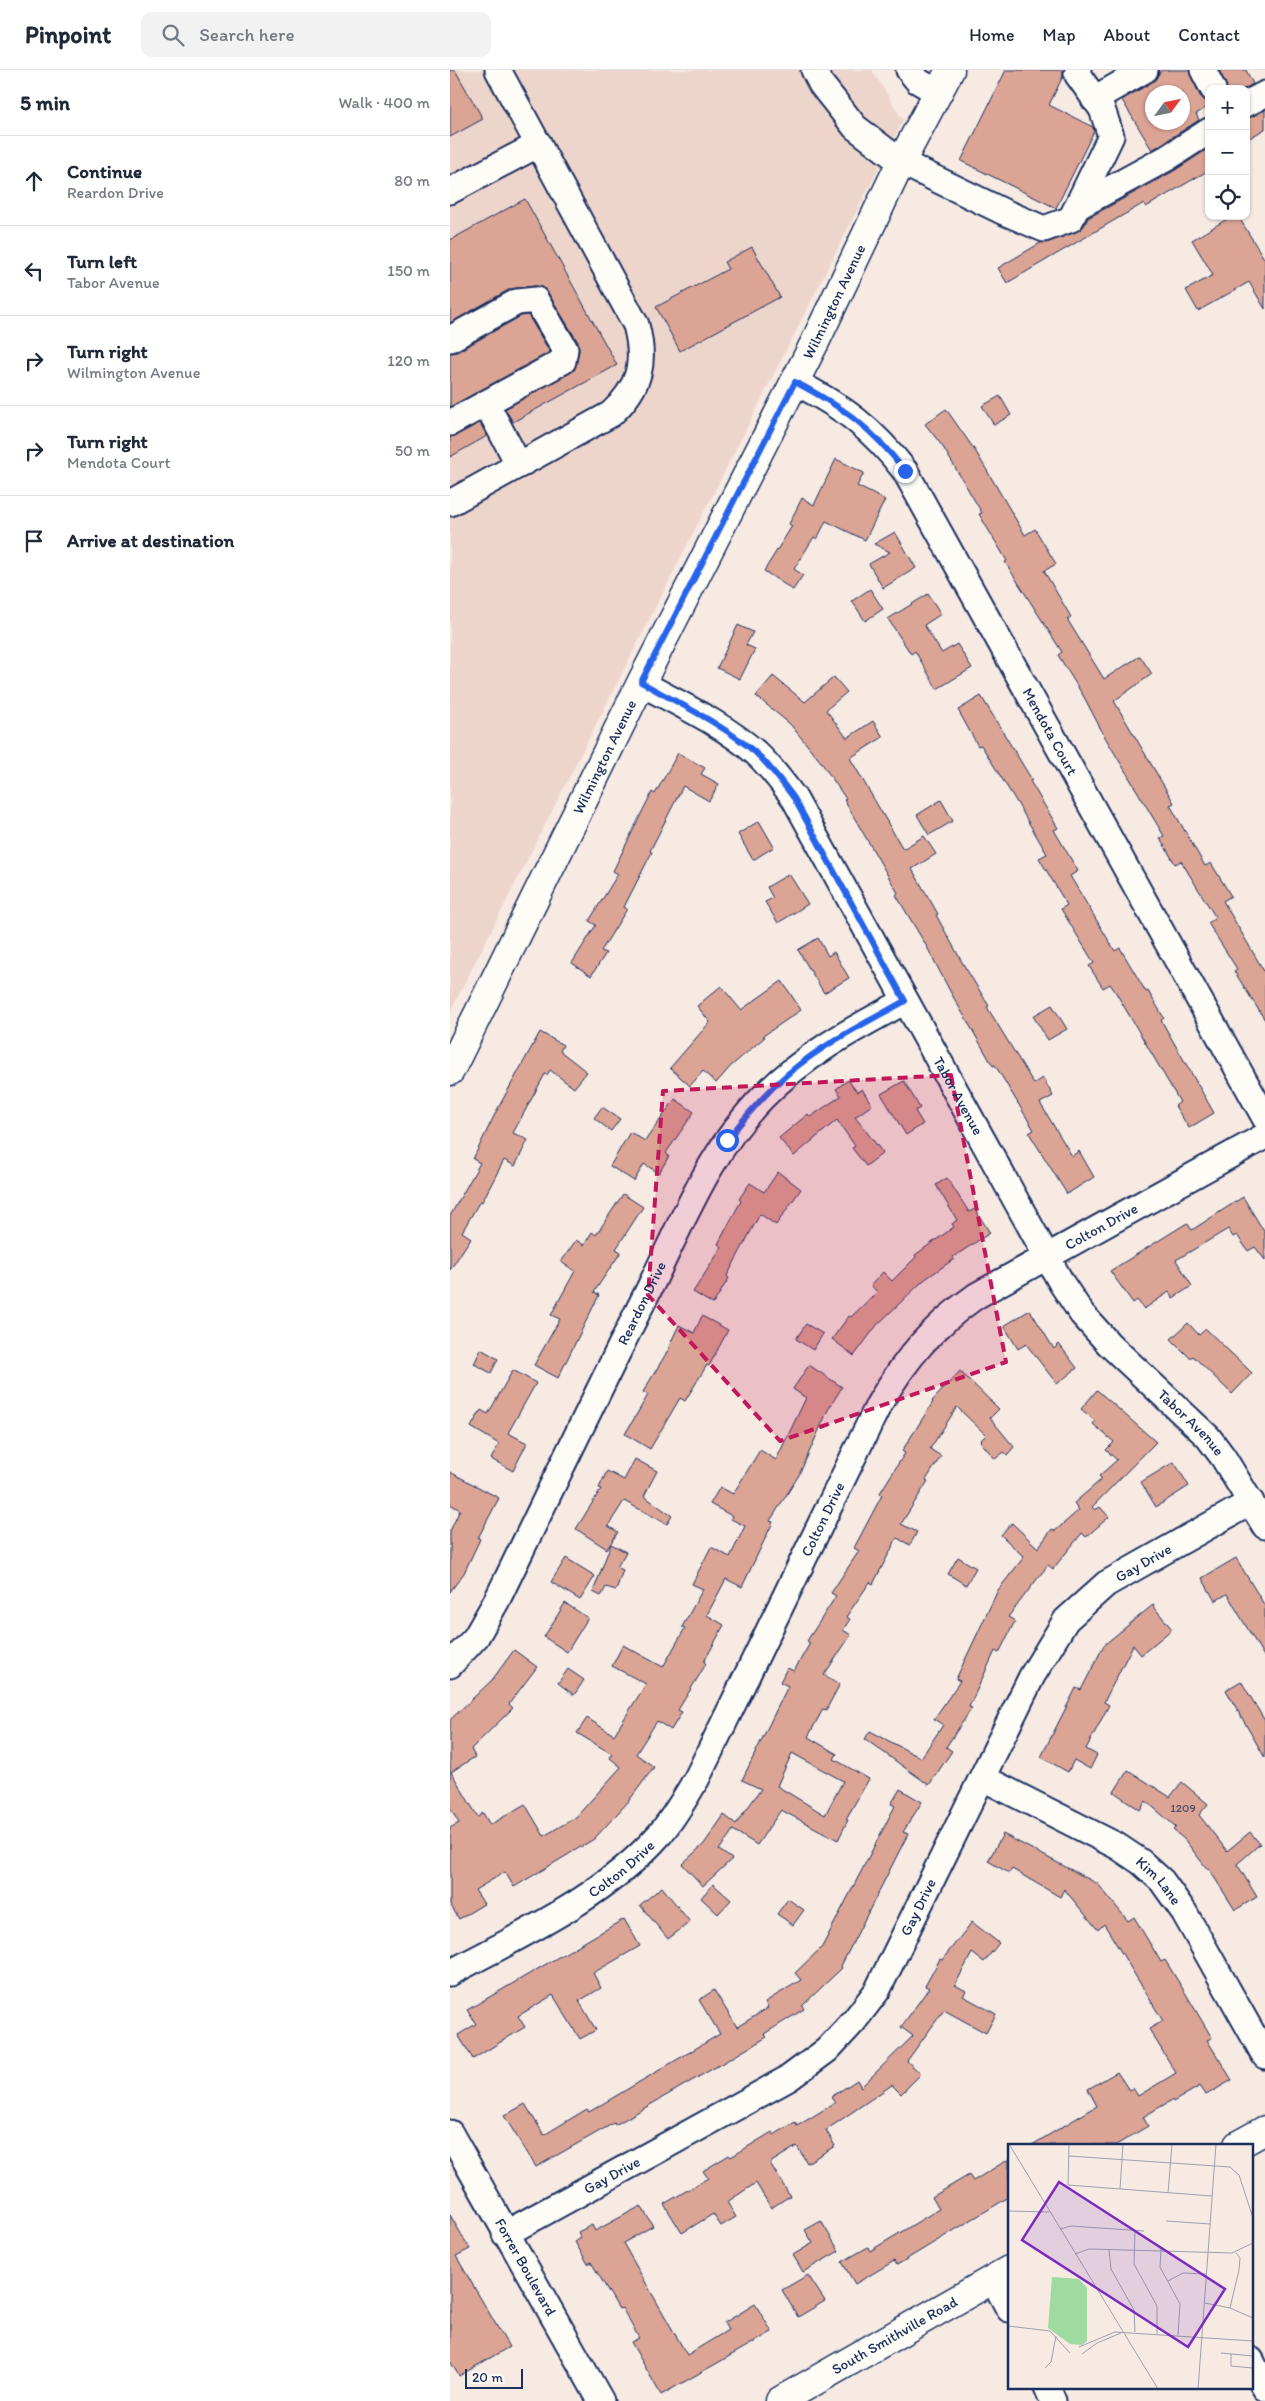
<!DOCTYPE html>
<html lang="en">
<head>
<meta charset="utf-8">
<style>
  :root { --surface:#fff; --page:#f2f2f3; --text:#1f2937; --muted:#747a83; --line:#e0e1e3 }
  body { margin:0; font-family:Itim,sans-serif; background:var(--page); color:var(--text) }
  .controls { position:absolute; right:15px; top:15px; display:grid; overflow:hidden; border-radius:10px; box-shadow:0 1px 4px #0004 }
  .controls button { width:45px; height:45px; display:grid; place-items:center; padding:0; border:0; border-bottom:1px solid var(--line); background:var(--surface); color:var(--text); font:25px sans-serif }
  .compass { position:absolute; left:695px; top:15px; width:45px; height:45px; border-radius:50%; background:var(--surface); box-shadow:0 1px 4px #0004; rotate:57deg }
  .scale { position:absolute; left:15px; bottom:12px; width:58px; box-sizing:border-box; padding-left:5px; border:2px solid #1b2f5e; border-top:0; font-size:14px; line-height:18px; white-space:nowrap; color:#1b2f5e; -webkit-text-stroke:4px #fdfcf7; paint-order:stroke }
  .stop { position:absolute; width:15px; height:15px; margin:-11px; border:4px solid #2563eb; border-radius:50%; background:#fff }
  .stop.end { background:#2563eb; border-color:#fff; box-shadow:0 1px 5px #0008 }
  .list { margin:0; padding:0; list-style:none }
  h2 { display:flex; justify-content:space-between; align-items:center; height:65px; margin:0; padding:0 20px; font-size:21px }
  h2 small { font-size:16px; font-weight:400; color:var(--muted) }
  .list li { display:grid; grid-template-columns:32px 1fr auto; gap:15px; align-items:center; box-sizing:border-box; height:90px; padding:0 20px; border-top:1px solid var(--line) }
  .list b { display:block; font-size:19px; white-space:nowrap }
  .list p { margin:0; font-size:16px; white-space:nowrap; color:var(--muted) }
  .list em { font-size:16px; font-style:normal; color:var(--muted) }
  .icon { flex:none; width:28px; height:28px; fill:none; stroke:currentColor; stroke-width:2; stroke-linecap:round; stroke-linejoin:round }
  .map { position:relative; flex:none; width:815px; height:2331px; overflow:hidden }
  header { display:flex; align-items:center; gap:30px; box-sizing:border-box; height:70px; padding:0 25px; background:var(--surface); border-bottom:1px solid var(--line) }
  header strong { font-size:24px }
  nav { display:flex; gap:28px; margin-inline-start:auto; font-size:18px }
  .search { width:350px; height:45px; background:var(--page); display:flex; align-items:center; gap:12px; box-sizing:border-box; padding:0 18px; border-radius:10px; color:var(--muted); font-size:19px }
  main { display:flex }
  aside { flex:1; background:var(--surface) }
  .map>svg:first-child { display:block }
  .built { fill:#eed5cc }
  .building { fill:#dba495; stroke:#1b2f5e; fill-rule:evenodd }
  .lines { fill:none; stroke-linecap:round; stroke-linejoin:round }
  .minor-casing { stroke:#1b2f5e; stroke-width:29 }
  .major-casing { stroke:#1b2f5e; stroke-width:31 }
  .minor { stroke:#fdfcf7; stroke-width:25 }
  .major { stroke:#fdfcf7; stroke-width:28 }
  .route { stroke:#2563eb; stroke-width:6 }
  .marked { fill:#c2185b; fill-opacity:0.2; stroke:#c2185b; stroke-width:4; stroke-dasharray:10 6; stroke-linejoin:round }
  .labels { text-anchor:middle; stroke-width:5; stroke-linejoin:round; paint-order:stroke }
  .number-label { font-size:12px; fill:#4b4c6c }
  .street-label { font-size:15px; fill:#1b2f5e; stroke:#fdfcf7 }
  .inset-road { fill:none; stroke:#9e9fae; stroke-width:1 }
  .view { fill:#7b2cbf; fill-opacity:0.15; stroke:#7b2cbf; stroke-width:2.5 }
  .inset-edge { fill:none; stroke:#1b2f5e; stroke-width:2.5 }
</style>
</head>
<body>
<header>
<strong>Pinpoint</strong>
<div class="search"><svg class="icon" aria-label="search" viewBox="0 0 24 24"><circle cx="10" cy="10" r="6"/><path d="M15 15l6 6"/></svg>Search here</div>
<nav><a>Home</a><a>Map</a><a>About</a><a>Contact</a></nav>
</header>
<main>
<aside>
<h2>5 min<small>Walk · 400 m</small></h2>
<ul class="list">
<li><svg class="icon" aria-label="ahead" viewBox="0 0 24 24"><path d="M12 20V5M6 11l6-6 6 6"/></svg><div><b>Continue</b><p>Reardon Drive</p></div><em>80 m</em></li>
<li><svg class="icon" aria-label="left" viewBox="0 0 24 24"><path d="M17 20v-9H6M10 6l-5 5 5 5"/></svg><div><b>Turn left</b><p>Tabor Avenue</p></div><em>150 m</em></li>
<li><svg class="icon" aria-label="right" viewBox="0 0 24 24"><path d="M7 20v-9h11M14 6l5 5-5 5"/></svg><div><b>Turn right</b><p>Wilmington Avenue</p></div><em>120 m</em></li>
<li><svg class="icon" aria-label="right" viewBox="0 0 24 24"><path d="M7 20v-9h11M14 6l5 5-5 5"/></svg><div><b>Turn right</b><p>Mendota Court</p></div><em>50 m</em></li>
<li><svg class="icon" aria-label="arrive" viewBox="0 0 24 24"><path d="M6 21V4h12l-3 4 3 4H6"/></svg><div><b>Arrive at destination</b></div></li>
</ul>
</aside>
<div class="map">
<svg width="815" height="2331" viewBox="0 0 815 2331">
  <rect width="100%" height="100%" fill="#f6eae3"/>
  <filter id="ink" filterUnits="userSpaceOnUse"><feTurbulence type="fractalNoise" baseFrequency=".02" numOctaves="2"/><feDisplacementMap in="SourceGraphic" scale="10" xChannelSelector="R" yChannelSelector="G"/><feConvolveMatrix kernelMatrix="1 2 1 2 8 2 1 2 1" color-interpolation-filters="sRGB"/></filter>
  <g filter="url(#ink)">
    <path class="built" d="M0,0h422l31,50 -453,892z"/>
    <path class="building" d="M0,0h5l28,49 -33,18z
      M556,0h57v6l-14,29 44,22 1,4 -38,77 -95,-47z
      M712,0h27l11,26 9,6v4l-13,8 3,6 -47,30 -30,-50 30,-18zM702,22h30v30h-30z
      M769,0h27l7,14 -9,5h-17z
      M815,40v19l-19,11v-22z
      M759,78v22l-63,37 -2,-4 -137,80 -9,-15 44,-26h7l27,-10 8,-6 4,-8 86,-47z
      M75,129l92,166 -104,57 -8,-13 69,-39 5,-19 -1,-9 -30,-49 -5,-6 -8,-1 -25,3 -60,34v-83z
      M782,146h6l27,44v49l-16,-27 -51,29 -12,-21 27,-15 -21,-35z
      M302,177l28,50 -100,54 -24,-44 72,-38 -4,-7z
      M78,245l22,37 -100,55v-54l7,-1 64,-36z
      M550,326l11,19 -17,10 -12,-19z
      M496,339l30,43 49,83 10,-6 21,35 -12,7 27,46 -4,2 37,60 36,-23 12,18 -38,27 60,102 -4,2 35,61 6,-3 20,33 -8,5 42,72v47l-31,-49 3,-2 -29,-46 8,-5 -35,-57 -6,3 -15,-26 4,-2 -59,-99 -21,-40 -26,-42 4,-3 -57,-90 2,-1 -28,-47 3,-1 -39,-66 -18,-23z
      M30,353l7,13 -37,21v-20z
      M386,389l28,14 -7,13 28,14 -20,40 -39,-19 -9,18 -3,-2 -20,32 9,6 -10,15 -29,-19 28,-45 -3,-2 13,-26 12,7z
      M445,462l21,36 -33,20 -14,-24 21,-12 -16,-8z
      M420,519l13,20 -18,12 -13,-20z
      M478,524l13,20 -17,11 18,28 15,-9 15,24 -35,21 -22,-38 -4,3 -23,-35z
      M288,555l15,7 -7,13 9,4 -15,30 -23,-11z
      M323,606l32,26 29,-25 13,15 -21,18 21,28 26,-17 10,16 -33,21 53,91 21,-13 12,18 -24,15 26,45 -2,1 26,47 27,44 -2,1 47,77 9,-6 10,18 -13,7 32,53 7,-5 15,26 -27,17 -38,-61 5,-3 -39,-65 -2,1 -42,-73 -24,-46 -31,-52 2,-2 -54,-93 2,-1 -25,-37 -31,-38 -34,-28z
      M531,626l51,84 -2,1 28,47 -4,2 24,41 -8,5 45,75 5,-3 26,44 2,-1 16,27 -3,2 53,93 -25,15 -14,-22 5,-4 -65,-111 -5,-7 -7,4 -14,-22 5,-3 -33,-54 6,-4 -28,-47 8,-4 -31,-53 -35,-56 -3,1 -20,-36z
      M228,683l27,15 -4,6 18,10 -10,17 -26,-15 -33,65 2,1 -28,55 3,2 -26,42 5,2 -15,23 -19,-13 24,-38 -7,-4 29,-47 -5,-3 28,-57 11,-22 3,2z
      M491,730l12,21 -24,14 -12,-20z
      M309,751l15,26 -21,13 -15,-26z
      M339,804l19,30 -30,19 -13,-21 8,-4 -6,-11z
      M368,868l10,18 6,-4 15,26 -25,15 -26,-43z
      M332,911l19,29 -38,26 2,1 -34,29 -15,17 -13,-12 -13,15 -20,-18 40,-46 -13,-16 24,-20 20,24z
      M602,935l15,24 -19,11 -15,-24z
      M90,962l23,13 -3,6 27,21 -13,16 -24,-18 -3,5 -2,-1 -32,59 15,7 -13,26 -11,-6 -22,42 -2,-1 -18,31 9,6 -21,32v-54l30,-53 -7,-4 24,-49z
      M398,1010l9,12 5,-3 10,16 -17,12 28,36 -17,13 -14,-18 3,-2 -18,-26 -43,36 -15,-18 29,-24 2,3 31,-21 -5,-7z
      M454,1011l16,27 -5,3 8,13 -17,11 -25,-41z
      M225,1029l19,13 -28,41 3,3 -10,17 -15,-9 -10,17 -24,-15 20,-34 15,9z
      M152,1037l18,12 -9,12 -17,-13z
      M328,1102l23,17 -25,36 -16,-11 -33,62 2,2 -16,26 -20,-12 29,-45 -4,-3 23,-43 -2,-2 11,-16 14,9z
      M497,1108l22,34 6,-3 15,24 -37,24 1,2 -30,21 -47,45 -23,31 -22,-17 17,-23 2,1 26,-25 -6,-7 12,-13 9,9 24,-24 -1,-2 39,-28 -2,-3 5,-4 -21,-35z
      M173,1124l20,13 -27,42 5,3 -27,40 5,3 -41,83 -24,-13 26,-46 -9,-4 24,-44 -14,-9 15,-22 8,5 8,-13 4,3z
      M793,1127l22,36v27l-10,-13 -7,4 -11,-16 -4,2 -5,-8 -52,31 16,26 -19,12 -4,-6 -25,17 -7,-9 -4,3 -23,-32 77,-48 5,7z
      M580,1240l24,39 5,-5 18,24 -20,16 -31,-40 -8,5 -14,-23z
      M252,1246l26,14 -19,36 -2,-1 -22,36 -5,-3 -30,51 -25,-15 23,-39 -5,-3 27,-45 -1,-1 10,-21 15,8z
      M738,1253l11,12 7,-6 46,44 -20,21 -39,-38 -3,2 -19,-19z
      M356,1254l17,10 -10,16 -17,-11z
      M31,1279l17,10 -7,14 -17,-9z
      M359,1295l33,22 -14,23 -29,65 -29,46 3,1 -31,65 -16,-8 -19,36 17,10 -20,37 2,2 -28,46 4,2 -11,18 -14,-9 -21,33 18,13 -26,35 -34,37 -80,48 -9,-15 -30,18 9,14 -25,15 -9,-15v-76l9,-5 -9,-15v-88l42,-40 22,-30 23,17 -28,37 4,4 -42,41 4,8 -24,15 27,45 5,-4 7,12 35,-21 19,32 32,-19 45,-50 -11,-9 2,-4 -35,-21 10,-15 27,17 32,-51 -34,-18 11,-21 40,22 22,-39 -3,-1 21,-38 -11,-5 19,-37 19,10 15,-31 -14,-7 1,-3 -22,-12 10,-17 13,7 27,-44 16,10 30,-62 -13,-9z
      M63,1300l23,13 -28,50 19,10 -14,28 -22,-12 8,-15 -28,-17 10,-17 7,4z
      M510,1301l39,38 -9,9 24,29 -7,8 -3,-3 -9,7 -15,-18 6,-6 -29,-28 -27,42 11,7 -15,24 2,1 -27,43 16,8 -7,13 -13,-7 -24,46 -3,-2 -24,35 4,2 -7,11 8,5 -27,40 16,9 -14,26 -3,-1 -15,28 29,17 -3,5 35,20 -23,40 2,1 -10,20 -57,-30 -24,35 -24,-15 -14,20 13,9 -29,27 -21,-22 22,-20 20,-29 12,9 25,-35 -19,-9 46,-94 -8,-4 7,-14 7,3 16,-28 -3,-2 29,-45 -5,-3 28,-42 -5,-3 28,-53 -2,-2 25,-40 -3,-2 31,-49 -1,-1zM342,1683l51,28 -18,34 -48,-29z
      M647,1320l59,52 -64,65 3,3 5,-3 9,10 -23,20 -4,-4 -29,36 -5,-4 -40,52 7,4 -16,32 -4,-2 -26,56 3,1 -26,39 6,4 -23,34 -64,-46 5,-8 51,27 22,-33 -9,-6 26,-38 -4,-2 42,-89 26,-33 -23,-22 11,-12 26,25 14,-19 3,2 24,-21 -5,-7 28,-24 -3,-3 18,-16 -11,-10 8,-8 -21,-18 2,-3 -14,-12z
      M185,1389l22,12 -13,25 28,20 -5,8 -43,-23 -16,25 10,6 -11,17 -31,-20 25,-40 -2,-1 8,-17 17,9z
      M724,1392l15,24 -33,21 -15,-25z
      M0,1402l49,26 -21,40 2,1 -16,34 -14,19v-61l10,-21 -10,-6z
      M161,1474l15,8 -9,15 6,3 -7,20 -10,-3 -5,9 -8,-4z
      M508,1487l18,11 -10,17 -18,-11z
      M116,1488l29,18 -15,24 -29,-18z
      M786,1488l29,48v52l-38,-64 -12,7 -13,-23z
      M115,1533l23,15 -21,34 -23,-15z
      M704,1534l-1,2 19,23 -31,26 -8,-10 -29,57 5,3 -23,44 11,6 -7,14 -16,-9 -6,12 -27,-15 35,-69 5,2 23,-45z
      M118,1599l16,11 -10,15 -16,-12z
      M791,1611l24,40v37l-39,-68z
      M678,1700l42,27 12,-15 26,22 -9,11 28,36 23,-19 10,12 -23,20 20,33 -22,13 -26,-41 -1,1 -24,-31 -11,-9 3,-3 -30,-26 -6,9 -26,-18z
      M450,1719l22,13 -19,30 5,2 -67,132 1,2 -40,38 2,3 -40,25 3,3 -27,16 -125,72 -1,-2 -78,44 -32,-51 21,-12 19,31 43,-26 2,3 131,-78 -21,-34 15,-10 23,37 31,-19 -3,-6 36,-22 -6,-7 27,-26 73,-141 -4,-2z
      M553,1764l95,50 30,37 6,-4 27,45 4,-2 21,34 26,44 -5,2 25,40 -26,15 -6,-9 -27,16 -1,-2 -29,17 5,9 -32,19h-84l65,-39 -9,-17 29,-17 12,18 4,-2 5,8 38,-23 -27,-44 14,-8 -59,-97 -6,6 -34,-41 -4,8 -48,-28 -3,4 -21,-12z
      M263,1814l18,16 -13,14 -17,-16z
      M212,1817l28,35 -22,17 -28,-34z
      M338,1829l16,11 -11,15 -16,-11z
      M174,1849l16,27 -47,27 8,15 -22,13 17,29 -16,9 -27,-44 -35,21 7,11 -52,32 -15,-24 18,-11 -9,-14z
      M522,1852l27,21 -15,19 -12,-9 -17,32 11,6 -3,5 33,18 -10,19 -42,-23 -37,51 14,13 -20,20 -9,-9 -66,45 9,16 -28,17 -10,-17 -27,17 20,33 -19,12 -15,-25 -29,19 9,15 -15,9 -8,-12 -31,19 -18,-29 44,-26 -5,-7 26,-16 2,2 41,-25 2,3 21,-13 2,4 38,-23 -4,-6 26,-17 4,7 52,-51 -12,-9 28,-39 -4,-2 15,-27 2,1z
      M559,2089v38l-112,68 -3,-4 -39,23 -13,-22 26,-15 2,4 69,-42 -7,-12 37,-22 4,6z
      M191,2136l12,20 -30,17 64,112 41,-25 -4,-7 31,-19 17,28 -111,63 -30,-53 8,-4 -17,-30 -3,1 -28,-47 -3,2 -13,-22 6,-4 -3,-6 14,-7 3,6z
      M0,2145l20,34 -14,7 53,91 -50,29 -9,-15z
      M371,2151l18,30 -36,21 -10,-17 20,-12 -8,-13z
      M358,2205l17,26 -27,16 -16,-27z"/>
    <g class="lines">
      <g class="minor-casing">
        <g id="minor">
          <path d="M364,0l7,14 34,43 46,35 103,50 40,17 27,-10 40,-83 -9,-27 -25,-35 1,-4"/>
          <path d="M459,0l9,11 21,12"/>
          <path d="M753,0l10,19"/>
          <path d="M644,29l51,-29"/>
          <path d="M796,34l19,-10"/>
          <path d="M0,121l89,-47"/>
          <path d="M627,137l90,-49 42,-27"/>
          <path d="M0,269l67,-37 19,-2 29,49 -2,12 -113,62"/>
          <path id="s1" d="M345,312c48,25 77,46 110,89l360,647"/>
          <path d="M36,333l33,62"/>
          <path d="M0,433l161,-89c29,-27 35,-51 25,-89l-138,-255"/>
          <path id="s2" d="M191,613c38,21 82,41 115,70 15,14 26,29 38,45l268,486 20,30 27,30 99,93 15,20 42,69"/>
          <path id="s3" d="M0,1595l26,-28 21,-37c51,-105 101,-209 153,-313 33,-67 61,-138 114,-191 40,-41 91,-68 141,-95"/>
          <path id="s4" d="M533,1708l134,68 24,16 21,19 22,31 81,144"/>
          <path id="s5" d="M0,1903c72,-39 153,-75 209,-138 15,-17 26,-37 38,-57l182,-374c27,-46 53,-77 97,-108l289,-160"/>
          <path id="s6" d="M0,2063l151,268"/>
          <path id="s7" d="M55,2164l284,-156 38,-28 27,-29 23,-30 155,-315 34,-56 40,-36 145,-82"/>
          <path d="M543,2209l16,30"/>
          <path d="M801,2290l14,28"/>
          <path d="M597,2317l6,14"/>
        </g>
      </g>
      <g class="major-casing">
        <g id="major">
          <path id="s8" d="M0,1001l191,-388 174,-341 86,-180 49,-92"/>
          <path d="M788,2075l27,-15"/>
          <path id="s9" d="M330,2331l229,-131"/>
        </g>
      </g>
      <use href="#minor" class="minor"/>
      <use href="#major" class="major"/>
    </g>
  </g>
  <g class="lines" filter="url(#ink)">
    <path class="route" d="M277,1070c19,-24 39,-48 63,-68 35,-29 75,-49 115,-71l-111,-203c-12,-16 -23,-31 -38,-45 -33,-29 -77,-49 -115,-71l154,-300c48,25 77,46 110,89"/>
  </g>
  <path class="marked" d="M501,1005l55,287 -226,79 -132,-146 15,-204z"/>
  <g class="labels">
    <g class="number-label">
      <text x="733" y="1742">1209</text>
    </g>
    <g class="street-label">
      <text dy="5" stroke="none"><textPath href="#s8" startOffset="860">Wilmington Avenue</textPath></text>
      <text dy="5" stroke="none"><textPath href="#s1" startOffset="441">Mendota Court</textPath></text>
      <text dy="5" stroke="none"><textPath href="#s8" startOffset="350">Wilmington Avenue</textPath></text>
      <text dy="5" stroke="none"><textPath href="#s2" startOffset="534">Tabor Avenue</textPath></text>
      <text dy="5" stroke="none"><textPath href="#s5" startOffset="1026">Colton Drive</textPath></text>
      <text dy="5" stroke="none"><textPath href="#s3" startOffset="411">Reardon Drive</textPath></text>
      <text dy="5" stroke="none"><textPath href="#s2" startOffset="939">Tabor Avenue</textPath></text>
      <text dy="5" stroke="none"><textPath href="#s5" startOffset="608">Colton Drive</textPath></text>
      <text dy="5" stroke="none"><textPath href="#s7" startOffset="962">Gay Drive</textPath></text>
      <text dy="5" stroke="none"><textPath href="#s5" startOffset="201">Colton Drive</textPath></text>
      <text dy="5" stroke="none"><textPath href="#s4" startOffset="205">Kim Lane</textPath></text>
      <text dy="5" stroke="none"><textPath href="#s7" startOffset="542">Gay Drive</textPath></text>
      <text dy="5" stroke="none"><textPath href="#s7" startOffset="122">Gay Drive</textPath></text>
      <text dy="5" stroke="none"><textPath href="#s6" startOffset="154">Forrer Boulevard</textPath></text>
      <text dy="5" stroke="none"><textPath href="#s9" startOffset="132">South Smithville Road</textPath></text>
    </g>
  </g>
  <g transform="translate(558 2074)">
    <rect width="245" height="245" fill="#f6eae3"/>
    <path d="M44,133l27,2 8,9v53l-5,4 -12,-1 -22,-16z" fill="#9fdaa1"/>
    <path class="inset-road" d="M1,0l149,245M61,0l-1,41 144,11M61,12l161,11 9,8 14,43M112,45l3,-45M160,49l4,-49M0,67l41,1M158,77l44,3M52,85l11,-3 73,5M127,86l-1,34 23,42v28M153,105l-1,18 20,37 -2,31M101,106l2,19 23,41 1,22M67,110l14,-5 143,4 21,-10M160,137l15,-8 23,1M197,159l25,5 23,10M222,164l9,-38 1,-12 -4,-5M0,182l42,5 20,22M71,203l36,-15 138,9M213,209l32,3M74,210l15,-11 24,-10M223,210v12l22,2M37,224l6,-6 5,-26M190,245l18,-245"/>
    <path class="view" d="M51,38l166,107 -37,58 -166,-107z"/>
    <rect width="245" height="245" class="inset-edge"/>
  </g>
</svg>
<div class="controls">
<button>+</button>
<button>−</button>
<button><svg class="icon" aria-label="locate" viewBox="0 0 24 24"><circle cx="12" cy="12" r="6"/><path d="M12 2v4M12 18v4M2 12h4M18 12h4"/></svg></button>
</div>
<svg class="compass" viewBox="-18 -18 36 36"><path d="M0-13l5 13h-10z" fill="#e53935"/><path d="M0 13l5-13h-10z" fill="#747a83"/></svg>
<div class="scale">20 m</div>
<div class="stop" style="left:277px;top:1070px"></div>
<div class="stop end" style="left:455px;top:401px"></div>
</div>
</main>
</body>
</html>
